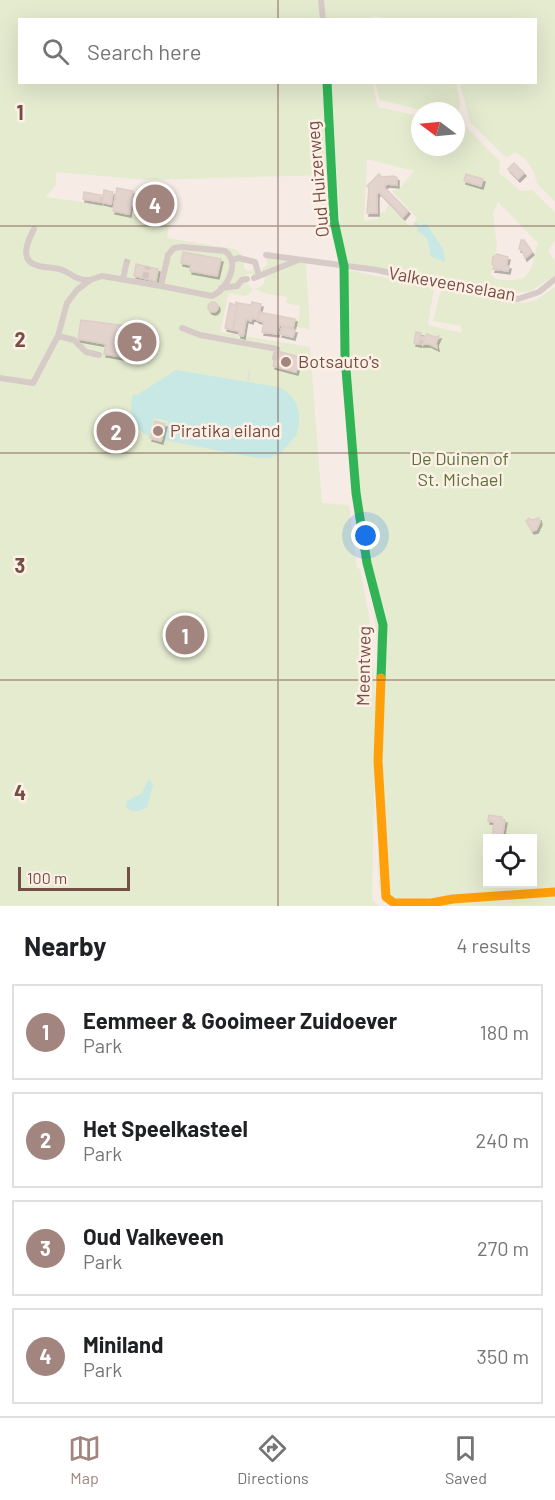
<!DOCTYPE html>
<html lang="en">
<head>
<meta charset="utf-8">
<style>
  :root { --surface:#fff; --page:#f2f2f2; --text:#202124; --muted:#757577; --line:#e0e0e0; --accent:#a1857e }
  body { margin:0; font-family:Barlow,sans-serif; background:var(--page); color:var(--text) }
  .controls { position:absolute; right:18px; bottom:18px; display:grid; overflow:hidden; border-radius:0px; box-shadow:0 6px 24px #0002 }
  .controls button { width:54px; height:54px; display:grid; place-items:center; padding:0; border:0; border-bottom:2px solid var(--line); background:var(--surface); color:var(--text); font:30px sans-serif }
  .compass { position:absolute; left:411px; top:102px; width:54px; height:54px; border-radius:50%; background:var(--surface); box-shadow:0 6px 24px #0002; rotate:286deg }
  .scale { position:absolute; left:18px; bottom:15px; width:112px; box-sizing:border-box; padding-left:6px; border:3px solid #734e46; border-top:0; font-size:16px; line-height:21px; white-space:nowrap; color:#734e46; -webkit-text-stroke:4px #fff0e5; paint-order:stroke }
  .you { position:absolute; left:366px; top:536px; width:21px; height:21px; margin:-15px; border:4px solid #fff; border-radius:50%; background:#1a73e8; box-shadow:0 0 0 9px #1a73e833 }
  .badge { display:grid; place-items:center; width:39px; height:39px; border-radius:50%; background:var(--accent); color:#fff; font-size:20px; font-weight:700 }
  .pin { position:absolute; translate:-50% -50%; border:3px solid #fff; box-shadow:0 2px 6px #0006 }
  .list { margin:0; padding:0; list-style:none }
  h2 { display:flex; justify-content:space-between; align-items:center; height:78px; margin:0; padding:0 24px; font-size:26px }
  h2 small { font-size:20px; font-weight:400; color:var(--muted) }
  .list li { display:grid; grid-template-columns:39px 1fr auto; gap:18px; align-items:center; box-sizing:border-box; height:96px; margin:0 12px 12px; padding:0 12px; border:2px solid var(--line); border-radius:0px }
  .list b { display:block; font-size:22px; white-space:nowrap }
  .list p { margin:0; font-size:20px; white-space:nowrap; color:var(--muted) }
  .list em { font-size:20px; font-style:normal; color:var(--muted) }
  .icon { flex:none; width:33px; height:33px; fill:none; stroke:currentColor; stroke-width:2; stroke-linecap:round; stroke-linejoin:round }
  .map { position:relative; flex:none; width:555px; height:906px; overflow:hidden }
  .search { position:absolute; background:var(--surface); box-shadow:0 6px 24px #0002; left:18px; right:18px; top:18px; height:66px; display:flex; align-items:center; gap:15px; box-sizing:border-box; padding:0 21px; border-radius:0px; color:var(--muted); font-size:22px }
  .sheet { height:510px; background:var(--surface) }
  nav { display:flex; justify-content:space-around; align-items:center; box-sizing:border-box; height:84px; border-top:2px solid var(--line); background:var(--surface); font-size:16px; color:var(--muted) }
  nav a { display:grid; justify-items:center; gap:3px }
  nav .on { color:var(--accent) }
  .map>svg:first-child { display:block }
  .green { fill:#e5ebcf; fill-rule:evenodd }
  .water { fill:#c7e8e4 }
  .building { fill:#e2d3cd; stroke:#dfcec7; stroke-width:1.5; filter:url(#shadow) }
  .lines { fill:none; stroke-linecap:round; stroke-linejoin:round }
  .street-tunnel { stroke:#d5c4bd; stroke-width:6; stroke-dasharray:6 3; stroke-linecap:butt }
  .street { stroke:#d7cbc8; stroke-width:6 }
  .fast { stroke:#30b455; stroke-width:9 }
  .slow { stroke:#ff9f0a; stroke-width:9 }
  .rail { stroke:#e2dfe3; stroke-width:2; stroke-dasharray:9 6; stroke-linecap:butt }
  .grid { fill:none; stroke:#734e46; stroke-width:1.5; stroke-opacity:0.55 }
  .poi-dot { fill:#a1857e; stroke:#fff0e5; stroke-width:2 }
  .labels { text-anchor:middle; stroke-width:5; stroke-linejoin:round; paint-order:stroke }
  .street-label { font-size:18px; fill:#734e46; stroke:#fff0e5 }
  .poi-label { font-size:18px; fill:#734e46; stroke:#fff0e5; text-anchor:start }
  .park-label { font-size:18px; fill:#56743c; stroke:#fff0e5 }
  .grid-label { font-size:20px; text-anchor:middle; font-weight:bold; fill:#734e46; stroke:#fff0e5; stroke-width:5; stroke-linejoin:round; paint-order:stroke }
</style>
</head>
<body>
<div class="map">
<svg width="555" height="906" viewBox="0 0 555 906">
  <defs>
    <filter id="shadow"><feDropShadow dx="2" dy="3" stdDeviation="0" flood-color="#0004"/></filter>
  </defs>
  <rect width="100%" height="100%" fill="#f6ece5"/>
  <path class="green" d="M0,0h319l1,19 -300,1v62l303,1 5,92 -181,5 -91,-8v13l-10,12 66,9v5l23,3 5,-26 35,6 -8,44 68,11 9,8v11l3,3 6,-2 3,5 -3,2 -2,-2 -5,1 1,8 6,7 -7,6 -17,-3 -9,39 90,15 12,156 27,2 8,63 3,1 9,47 7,83 -4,200 7,7h-379z
    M323,0h232v202l-18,-18 -3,-12 -9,-13 -10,-7 -8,5 -3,-1 -34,-34 -10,-39 76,-1v-62h-143l-20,-4 -4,3h-44z
    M330,83h42l6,24 42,9v31h36v-23l10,3 32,32 2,3 -1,11 22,18 11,-1 23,22v28l-7,11 7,10v14l-24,16 -19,2 -25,-3 -144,-28zM367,159l47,12 -15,18 -7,2 25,27 -6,9 -23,-23 -3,8 -5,1 -2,6 -14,2zM498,202l40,41c-6,19 -5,39 -29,37 -7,0 -13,0 -18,-5l6,-29 -4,-33zM426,223l17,27 -12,-3 -13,-19z
    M375,83h81c2,10 8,23 0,31v-3h-31l-45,-11z
    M267,257l39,5 4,68 -16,-4 1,-6 4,-1 1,-13 -14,-3 1,-6 -20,-3 -12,-5 8,-4 2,-5 -4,-10 6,-6z
    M344,269l90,19 -6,37 34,8 -1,-7 -28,-5 8,-32 82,14 13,-3 19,-13v603l-68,2 -89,9c-21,-4 -18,-9 -20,-29l4,-148 -7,-104 -20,-159zM488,838h44v46h-44z
    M514,893l41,5v8h-161z"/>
  <path class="water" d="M416,222l4,4 6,-3 17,26 2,13 -15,-6c1,-9 -3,-21 -13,-25l1,-3 -4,-4z
    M176,370l102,17 5,2 8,7 5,7 3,9v12l-3,12 -16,18 -10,4h-13l-93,-18 4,-19 -14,-3 -5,19c-16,-10 -21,-23 -16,-42h4z
    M149,779l4,6 -6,22c-9,5 -14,7 -21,0l1,-6 15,-8z"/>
  <path class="building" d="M514,163l10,10 -6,6 -10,-10z
    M379,174l2,3 13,-1 3,2v7l-10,-1 -3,3 24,24 -5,6 -24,-25 -2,2v19h-10l2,-25 -2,-2z
    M466,174l17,5 -2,7 -17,-5z
    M117,188l16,3 -4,23 -16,-3z
    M104,190l9,2 -2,12 -9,-2z
    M84,192l17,3 -1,7 -17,-3z
    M521,240h3l8,12 -7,6 -3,-8 -3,-1z
    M183,252l38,7 -4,17 -27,-5 1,-6 -10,-2z
    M497,254l11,3 -2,9h3l-1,5 -15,-2 1,-4 -2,-1 1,-7z
    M136,264l22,5 -2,12 -22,-5z
    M236,302l2,1 -5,27 -8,-2 5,-25 5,2z
    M252,302l9,2 -3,15 -6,-1 -1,3 -5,-2 -3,17 -4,-1v-4l-6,-1 5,-27 13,2z
    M208 307a5 5 0 1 1 10 0a5 5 0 1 1-10 0Z
    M259,312l36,7 -2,9 -14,-3 -2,9 -15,-2 2,-10 -7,-2z
    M81,320l53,7 -6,31 -24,-4 2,-10 -28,-5z
    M282,327l13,3 -2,7 -13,-3z
    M416,332l5,1 -1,4h4l3,-3 8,3 4,-1 -3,7 1,5 -8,-4h-8l3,-3 -4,-1 -1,4 -5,-1z
    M277,351l23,6 -4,15 -23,-6z
    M155,421l10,3 -4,17 -11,-3z
    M529,518l3,2 7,-2 1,4 -4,8 -4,1 -6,-10z
    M489,815l13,2 -1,2 4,1 -3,18h-10l2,-16 -6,-1z"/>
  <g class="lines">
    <path class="street-tunnel" d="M126,265l2,-7
      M145,278l3,-11"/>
    <path class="street" d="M321,0l2,20
      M34,229c-6,11 -15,31 2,36 7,3 16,2 23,4 13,3 13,11 30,11
      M183,247l42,4c16,11 2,39 -13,45l-51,-10 7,-31 6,-7z
      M266,255l111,15 106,24 35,5 21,-7 16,-13
      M232,260l7,-2 16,4 4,14
      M254,278l44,-18
      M123,279l3,-14
      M221,288l16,-2 5,-6 5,-1
      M182,328l18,7 77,14 -2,9
      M99,355l-13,-3 -12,-12 -16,-4 9,-33 10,-13 13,-10 12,-4 59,10
      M0,378l33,5 25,-47"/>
    <path class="fast" d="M327,82l7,139 10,45 1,91 11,136 11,70 16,62 -2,53"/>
    <path class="slow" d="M381,678l-3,83 8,136 8,6h37l22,-4 102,-7"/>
    <path class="rail" d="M248,380l2,-13"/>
  </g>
  <path class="grid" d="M278,0v20M278,82v824M0,226h555M0,453h555M0,680h555"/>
  <g class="poi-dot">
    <circle cx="286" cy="362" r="6"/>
    <circle cx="158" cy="431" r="6"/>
  </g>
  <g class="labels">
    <g class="street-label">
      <text transform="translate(318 179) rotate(-95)" y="6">Oud Huizerweg</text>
      <text transform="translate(452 284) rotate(10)" y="6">Valkeveenselaan</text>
      <text transform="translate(364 666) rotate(-89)" y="6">Meentweg</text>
    </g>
    <g class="poi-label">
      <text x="298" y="368">Botsauto's</text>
      <text x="170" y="437">Piratika eiland</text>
    </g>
    <g class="park-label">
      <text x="460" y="465">De Duinen of<tspan x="460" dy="21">St. Michael</tspan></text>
    </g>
  </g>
  <g class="grid-label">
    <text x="20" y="120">1</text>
    <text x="20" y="347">2</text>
    <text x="20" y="573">3</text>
    <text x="20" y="800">4</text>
  </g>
</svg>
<div class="controls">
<button><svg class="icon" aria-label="locate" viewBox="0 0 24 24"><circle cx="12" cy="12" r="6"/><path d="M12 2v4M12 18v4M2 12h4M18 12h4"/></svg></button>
</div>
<svg class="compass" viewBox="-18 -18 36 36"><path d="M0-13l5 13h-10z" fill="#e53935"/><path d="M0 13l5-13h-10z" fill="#757577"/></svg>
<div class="scale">100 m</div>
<div class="you"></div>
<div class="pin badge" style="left:185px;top:635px">1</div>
<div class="pin badge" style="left:116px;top:431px">2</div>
<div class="pin badge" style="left:137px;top:342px">3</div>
<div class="pin badge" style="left:155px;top:204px">4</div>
<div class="search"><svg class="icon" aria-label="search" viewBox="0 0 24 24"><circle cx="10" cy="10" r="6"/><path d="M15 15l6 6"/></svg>Search here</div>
</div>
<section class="sheet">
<h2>Nearby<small>4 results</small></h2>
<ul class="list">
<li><span class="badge">1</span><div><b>Eemmeer &amp; Gooimeer Zuidoever</b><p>Park</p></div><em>180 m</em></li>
<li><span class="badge">2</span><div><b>Het Speelkasteel</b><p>Park</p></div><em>240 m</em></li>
<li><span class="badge">3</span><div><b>Oud Valkeveen</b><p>Park</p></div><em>270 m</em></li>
<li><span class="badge">4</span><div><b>Miniland</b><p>Park</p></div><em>350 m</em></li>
</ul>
</section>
<nav>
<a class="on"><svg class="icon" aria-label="map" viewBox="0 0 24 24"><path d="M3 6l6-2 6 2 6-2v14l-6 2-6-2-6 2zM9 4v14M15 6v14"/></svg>Map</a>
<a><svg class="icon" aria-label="directions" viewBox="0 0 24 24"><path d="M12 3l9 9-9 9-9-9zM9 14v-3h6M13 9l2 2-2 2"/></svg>Directions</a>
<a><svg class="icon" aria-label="saved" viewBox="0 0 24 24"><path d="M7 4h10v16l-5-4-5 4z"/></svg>Saved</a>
</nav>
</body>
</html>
